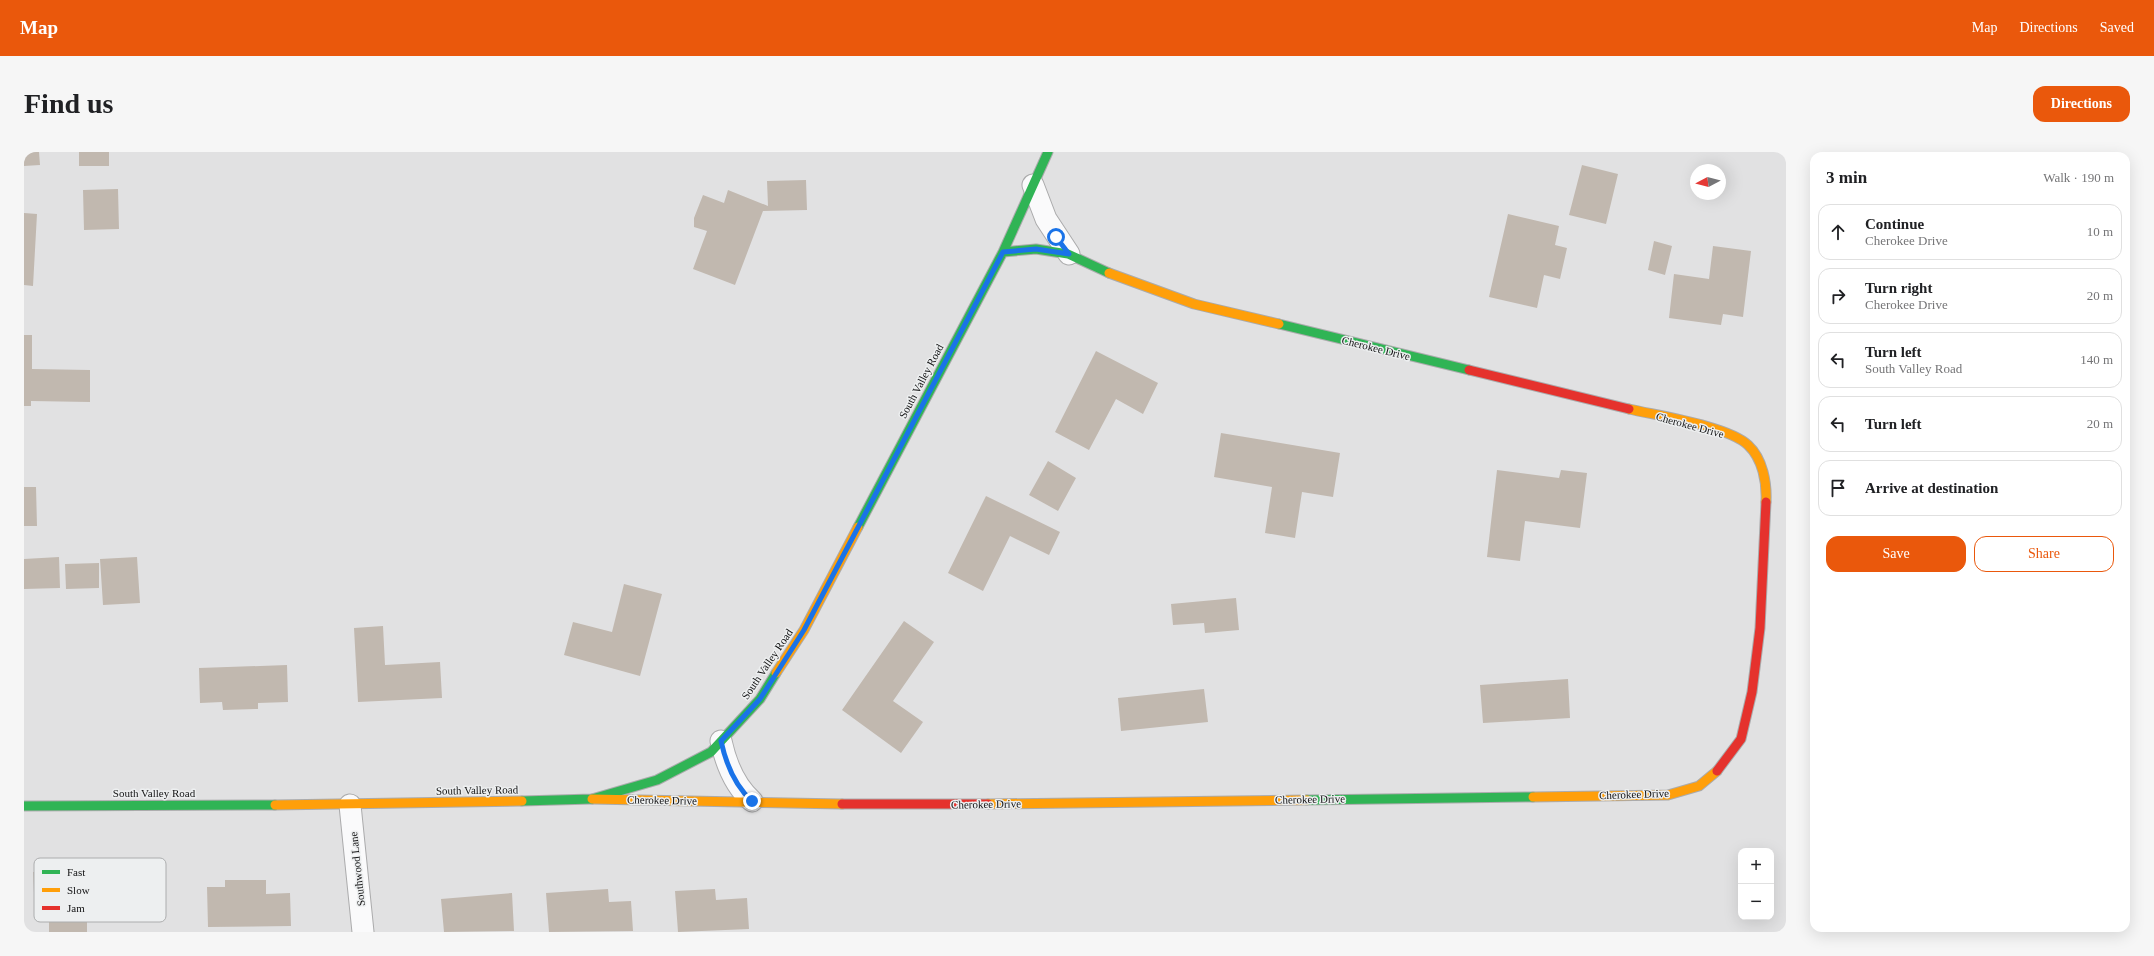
<!DOCTYPE html>
<html lang="en">
<head>
<meta charset="utf-8">
<style>
  :root { --surface:#fff; --page:#f6f6f6; --text:#202124; --muted:#757577; --line:#e0e0e0; --accent:#ea580c }
  body { margin:0; font-family:"Times New Roman",serif; background:var(--page); color:var(--text) }
  .controls { position:absolute; right:12px; bottom:12px; display:grid; overflow:hidden; border-radius:8px; box-shadow:0 4px 16px #0002 }
  .controls button { width:36px; height:36px; display:grid; place-items:center; padding:0; border:0; border-bottom:1px solid var(--line); background:var(--surface); color:var(--text); font:20px sans-serif }
  .compass { position:absolute; left:1666px; top:12px; width:36px; height:36px; border-radius:50%; background:var(--surface); box-shadow:0 4px 16px #0002; rotate:263deg }
  .stop { position:absolute; width:12px; height:12px; margin:-9px; border:3px solid #1a73e8; border-radius:50%; background:#fff }
  .stop.end { background:#1a73e8; border-color:#fff; box-shadow:0 1px 4px #0008 }
  .list { margin:0; padding:0; list-style:none }
  h2 { display:flex; justify-content:space-between; align-items:center; height:52px; margin:0; padding:0 16px; font-size:17px }
  h2 small { font-size:13px; font-weight:400; color:var(--muted) }
  .list li { display:grid; grid-template-columns:26px 1fr auto; gap:12px; align-items:center; box-sizing:border-box; height:56px; margin:0 8px 8px; padding:0 8px; border:1px solid var(--line); border-radius:12px }
  .list b { display:block; font-size:15px; white-space:nowrap }
  .list p { margin:0; font-size:13px; white-space:nowrap; color:var(--muted) }
  .list em { font-size:13px; font-style:normal; color:var(--muted) }
  .actions { display:flex; gap:8px; padding:12px 16px }
  .actions a { flex:1; padding:9px 0; border:1px solid var(--accent); border-radius:12px; text-align:center; font-size:14px; color:var(--accent) }
  .actions .main { background:var(--accent); color:#fff }
  .icon { flex:none; width:22px; height:22px; fill:none; stroke:currentColor; stroke-width:2; stroke-linecap:round; stroke-linejoin:round }
  .map { position:relative; flex:none; width:1762px; height:780px; overflow:hidden; border-radius:12px }
  header { display:flex; align-items:center; gap:24px; box-sizing:border-box; height:56px; padding:0 20px; background:var(--accent); color:#fff }
  header strong { font-size:19px }
  nav { display:flex; gap:22px; margin-inline-start:auto; font-size:14px }
  .intro { display:flex; align-items:center; justify-content:space-between; box-sizing:border-box; height:96px; padding:0 24px }
  h1 { margin:0; font-size:28px }
  .button { padding:10px 18px; border-radius:12px; background:var(--accent); color:#fff; font-size:14px; font-weight:700 }
  main { display:flex; gap:24px; padding:0 24px }
  aside { flex:1; background:var(--surface); border-radius:12px; box-shadow:0 4px 16px #0002 }
  .map>svg:first-child { display:block }
  .building { fill:#c1b8af }
  .lines { fill:none; stroke-linecap:round; stroke-linejoin:round }
  .street-casing { stroke:#ababac; stroke-width:23 }
  .fast-casing { stroke:#ababac; stroke-width:11 }
  .slow-casing { stroke:#ababac; stroke-width:11 }
  .jam-casing { stroke:#ababac; stroke-width:11 }
  .street { stroke:#fafafb; stroke-width:21 }
  .fast { stroke:#30b455; stroke-width:9 }
  .slow { stroke:#ff9f0a; stroke-width:9 }
  .jam { stroke:#e5322d; stroke-width:9 }
  .route { stroke:#1a73e8; stroke-width:5 }
  .labels { text-anchor:middle; stroke-width:3; stroke-linejoin:round; paint-order:stroke }
  .street-label { font-size:11px; fill:#131314; stroke:#edeff0 }
  .key { fill:#edeff0; stroke:#acadae; stroke-width:1 }
  .key-label { font-size:11px; fill:#131314 }
</style>
</head>
<body>
<header>
<strong>Map</strong>
<nav><a>Map</a><a>Directions</a><a>Saved</a></nav>
</header>
<div class="intro"><h1>Find us</h1><a class="button">Directions</a></div>
<main>
<div class="map">
<svg width="1762" height="780" viewBox="0 0 1762 780">
  <rect width="100%" height="100%" fill="#e1e1e2"/>
  <path class="building" d="M0,0h15l1,13 -16,1z
    M55,0h30v14h-30z
    M1558,13l36,9 -12,50 -37,-9z
    M782,28l1,30 -44,1 -28,74 -42,-16 14,-38 -13,-4v-9l9,-23 21,8 4,-13 40,16 -1,-25z
    M94,37l1,40 -35,1 -1,-40z
    M0,61l13,1 -4,72 -9,-1z
    M1484,62l51,12 -4,19 12,3 -7,31 -16,-4 -7,33 -48,-11z
    M1630,89l18,5 -7,29 -17,-5z
    M1689,94l38,5 -8,66 -20,-3 -2,11 -52,-7 5,-44 35,5z
    M0,183h8v34l58,1v32l-59,-1v5h-7z
    M1072,199l62,32 -15,31 -27,-15 -27,51 -34,-18z
    M1197,281l119,20 -7,44 -31,-5 -7,46 -30,-5 7,-46 -58,-10z
    M1024,309l28,17 -18,33 -29,-16z
    M1473,318l62,8 2,-8 26,3 -7,55 -55,-7 -5,40 -33,-4z
    M0,335h12l1,39h-13z
    M962,344l74,36 -11,23 -39,-19 -27,55 -35,-18z
    M35,405l1,31 -36,1v-30z
    M113,405l3,46 -37,2 -3,-46z
    M75,411v25l-33,1 -1,-25z
    M600,432l38,10 -22,82 -76,-21 9,-33 39,10z
    M1212,446l3,32 -34,3 -1,-10 -31,2 -2,-21z
    M880,469l30,21 -41,59 30,21 -22,31 -59,-43z
    M359,474l2,39 55,-3 2,36 -84,4 -4,-74z
    M263,513l1,37 -30,1v6l-35,1 -1,-8 -22,1 -1,-35z
    M1544,527l2,39 -87,5 -3,-38z
    M1180,537l4,33 -87,9 -3,-33z
    M89,719v28h-26v33h-38v-20h-7v-20l-8,1 -1,-21z
    M201,728h41v14l24,-1 1,33 -83,1 -1,-40h18z
    M584,737l1,13 22,-1 2,30 -84,1 -3,-39z
    M691,737l1,11 31,-2 2,31 -71,3 -3,-41z
    M488,741l2,38 -70,1 -3,-33z"/>
  <g class="lines">
    <g class="street-casing">
      <path id="street" d="M1009,33l13,34 23,35
        M697,589c5,23 14,45 31,60
        M326,653l13,127"/>
    </g>
    <g class="fast-casing">
      <path id="fast" d="M979,100l33,-3 32,5 41,19
        M1255,172l190,46
        M834,375l145,-275 45,-100
        M1283,648l226,-3
        M498,649l70,-2 65,-19 54,-28 49,-53 16,-26
        M0,654l251,-1"/>
    </g>
    <g class="slow-casing">
      <path id="slow" d="M1085,121l85,31 85,20
        M1605,257c30,7 99,17 119,36 15,14 19,38 18,57
        M752,521l28,-43 54,-103
        M1509,645l135,-2 31,-9 18,-15
        M568,647l250,5
        M964,652l319,-4
        M251,653l247,-4"/>
    </g>
    <g class="jam-casing">
      <path id="jam" d="M1445,218l160,39
        M1693,619l24,-32 11,-47 8,-64 6,-126
        M818,652h146"/>
    </g>
    <use href="#street" class="street"/>
    <use href="#fast" class="fast"/>
    <use href="#slow" class="slow"/>
    <use href="#jam" class="jam"/>
  </g>
  <g class="lines">
    <path class="route" d="M728,649c-17,-15 -26,-37 -31,-60l39,-42 44,-69 199,-378 33,-3 33,5 -13,-17"/>
  </g>
  <g class="labels">
    <g class="street-label">
      <text transform="translate(1352 196) rotate(14)" y="4">Cherokee Drive</text>
      <text transform="translate(897 229) rotate(-62)" y="4">South Valley Road</text>
      <text transform="translate(1666 273) rotate(15)" y="4">Cherokee Drive</text>
      <text transform="translate(743 512) rotate(-56)" y="4">South Valley Road</text>
      <text transform="translate(453 638) rotate(-1)" y="4">South Valley Road</text>
      <text x="130" y="645">South Valley Road</text>
      <text transform="translate(1610 642) rotate(-2)" y="4">Cherokee Drive</text>
      <text transform="translate(1286 647) rotate(-1)" y="4">Cherokee Drive</text>
      <text transform="translate(638 648) rotate(1)" y="4">Cherokee Drive</text>
      <text transform="translate(962 652) rotate(-1)" y="4">Cherokee Drive</text>
      <text transform="translate(333 717) rotate(-96)" y="4">Southwood Lane</text>
    </g>
  </g>
  <rect x="10" y="706" width="132" height="64" rx="6" class="key"/>
  <rect x="18" y="718" width="18" height="4" fill="#30b455"/>
  <rect x="18" y="736" width="18" height="4" fill="#ff9f0a"/>
  <rect x="18" y="754" width="18" height="4" fill="#e5322d"/>
  <g class="key-label">
    <text x="43" y="724">Fast</text>
    <text x="43" y="742">Slow</text>
    <text x="43" y="760">Jam</text>
  </g>
</svg>
<div class="controls">
<button>+</button>
<button>−</button>
</div>
<svg class="compass" viewBox="-18 -18 36 36"><path d="M0-13l5 13h-10z" fill="#e53935"/><path d="M0 13l5-13h-10z" fill="#757577"/></svg>
<div class="stop" style="left:1032px;top:85px"></div>
<div class="stop end" style="left:728px;top:649px"></div>
</div>
<aside>
<h2>3 min<small>Walk · 190 m</small></h2>
<ul class="list">
<li><svg class="icon" aria-label="ahead" viewBox="0 0 24 24"><path d="M12 20V5M6 11l6-6 6 6"/></svg><div><b>Continue</b><p>Cherokee Drive</p></div><em>10 m</em></li>
<li><svg class="icon" aria-label="right" viewBox="0 0 24 24"><path d="M7 20v-9h11M14 6l5 5-5 5"/></svg><div><b>Turn right</b><p>Cherokee Drive</p></div><em>20 m</em></li>
<li><svg class="icon" aria-label="left" viewBox="0 0 24 24"><path d="M17 20v-9H6M10 6l-5 5 5 5"/></svg><div><b>Turn left</b><p>South Valley Road</p></div><em>140 m</em></li>
<li><svg class="icon" aria-label="left" viewBox="0 0 24 24"><path d="M17 20v-9H6M10 6l-5 5 5 5"/></svg><div><b>Turn left</b></div><em>20 m</em></li>
<li><svg class="icon" aria-label="arrive" viewBox="0 0 24 24"><path d="M6 21V4h12l-3 4 3 4H6"/></svg><div><b>Arrive at destination</b></div></li>
</ul>
<div class="actions"><a class="main">Save</a><a>Share</a></div>
</aside>
</main>
</body>
</html>
